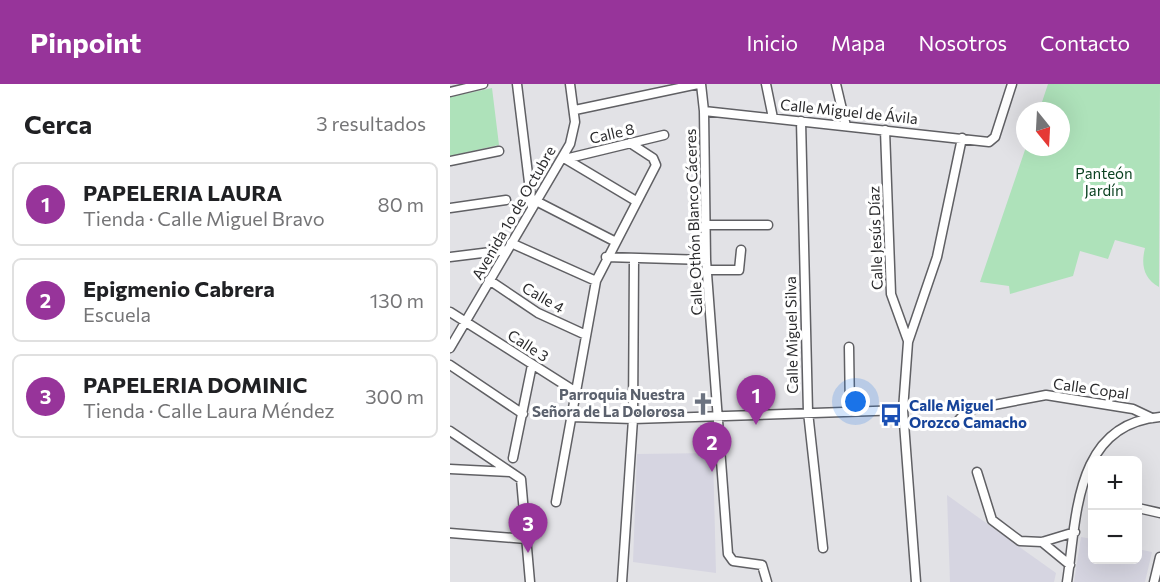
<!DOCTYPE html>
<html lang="es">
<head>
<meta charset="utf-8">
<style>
  :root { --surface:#fff; --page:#f2f2f2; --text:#202124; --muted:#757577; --line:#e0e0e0; --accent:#97349a }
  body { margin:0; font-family:Commissioner,sans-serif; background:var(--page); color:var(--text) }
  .controls { position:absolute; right:18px; bottom:18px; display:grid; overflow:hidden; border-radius:9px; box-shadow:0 6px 24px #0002 }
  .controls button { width:54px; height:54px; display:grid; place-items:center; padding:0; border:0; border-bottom:2px solid var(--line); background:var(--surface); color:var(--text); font:30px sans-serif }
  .compass { position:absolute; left:566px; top:18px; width:54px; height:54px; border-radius:50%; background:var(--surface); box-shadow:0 6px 24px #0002; rotate:162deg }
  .you { position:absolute; left:406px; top:318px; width:21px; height:21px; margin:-15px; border:4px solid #fff; border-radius:50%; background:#1a73e8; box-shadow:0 0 0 9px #1a73e833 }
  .badge { display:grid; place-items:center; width:39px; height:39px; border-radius:50%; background:var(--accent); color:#fff; font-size:20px; font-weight:700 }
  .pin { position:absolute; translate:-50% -50px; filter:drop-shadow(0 2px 3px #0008) }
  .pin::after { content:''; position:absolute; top:32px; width:21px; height:18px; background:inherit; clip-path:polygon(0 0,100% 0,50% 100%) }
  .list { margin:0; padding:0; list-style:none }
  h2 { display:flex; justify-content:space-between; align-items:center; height:78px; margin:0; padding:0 24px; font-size:26px }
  h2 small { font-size:20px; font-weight:400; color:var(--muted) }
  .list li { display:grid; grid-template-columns:39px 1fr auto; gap:18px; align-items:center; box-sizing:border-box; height:84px; margin:0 12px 12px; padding:0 12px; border:2px solid var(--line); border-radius:9px }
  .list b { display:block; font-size:22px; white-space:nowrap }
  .list p { margin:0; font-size:20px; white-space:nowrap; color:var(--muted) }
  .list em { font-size:20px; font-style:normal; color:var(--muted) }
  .map { position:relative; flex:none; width:710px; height:498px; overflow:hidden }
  header { display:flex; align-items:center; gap:36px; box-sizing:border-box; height:84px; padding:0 30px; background:var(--accent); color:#fff }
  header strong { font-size:28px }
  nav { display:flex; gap:33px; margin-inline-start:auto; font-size:21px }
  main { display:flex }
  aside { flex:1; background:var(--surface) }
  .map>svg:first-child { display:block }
  .built { fill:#d6d5e1 }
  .green { fill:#aee2ba }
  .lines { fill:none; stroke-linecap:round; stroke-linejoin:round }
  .minor-casing { stroke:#606064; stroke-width:11 }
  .minor { stroke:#fff; stroke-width:8 }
  .labels { text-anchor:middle; stroke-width:6; stroke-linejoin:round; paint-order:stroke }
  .street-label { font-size:15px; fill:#2b2b2d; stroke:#fff }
  .park-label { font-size:15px; fill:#0a4120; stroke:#fff }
  .worship-label { font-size:15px; font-weight:bold; fill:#5b616d; stroke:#fff; text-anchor:end }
  .transit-label { font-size:15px; font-weight:bold; fill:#164399; stroke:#fff; text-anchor:start }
</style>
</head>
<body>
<header>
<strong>Pinpoint</strong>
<nav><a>Inicio</a><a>Mapa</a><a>Nosotros</a><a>Contacto</a></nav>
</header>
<main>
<aside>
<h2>Cerca<small>3 resultados</small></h2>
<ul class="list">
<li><span class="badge">1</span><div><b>PAPELERIA LAURA</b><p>Tienda · Calle Miguel Bravo</p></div><em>80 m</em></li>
<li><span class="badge">2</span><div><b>Epigmenio Cabrera</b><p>Escuela</p></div><em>130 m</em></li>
<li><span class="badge">3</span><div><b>PAPELERIA DOMINIC</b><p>Tienda · Calle Laura Méndez</p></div><em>300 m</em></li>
</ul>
</aside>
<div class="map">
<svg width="710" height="498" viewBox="0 0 710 498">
  <rect width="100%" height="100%" fill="#e2e2e6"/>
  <path class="built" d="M263,369l3,120 -83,-11 4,-108z
    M497,411l109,78 -2,9h-104z
    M631,453l11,2v21h46v-11l14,3 -7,30h-71z"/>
  <path class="green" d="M598,0h112l-1,203c-16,-9 -18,-23 -14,-39l-30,-8 -7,19 -28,-8 -7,25 -63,18 -1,-8 -29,-4 46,-135h35v-36h-22z
    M42,4l7,57 -49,11v-59z"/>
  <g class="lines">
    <g class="minor-casing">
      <path id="minor" d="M67,0l15,123
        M251,0l3,27 2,149 22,294 5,7 29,4 5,17
        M316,0l7,34
        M386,0l10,42
        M0,8l33,-8
        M125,26l123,-26
        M254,27l285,31 6,-5 17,-53
        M351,37l7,291 15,136
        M435,46l6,164 17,47
        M114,74l72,43
        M115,75l99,-24
        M0,77l49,-10
        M86,117l78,40
        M0,124l56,-8
        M255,141h63
        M61,159l85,38
        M0,173l57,-7
        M156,173l100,3
        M257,186h32l2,-20
        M39,196l49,33 48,22
        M0,228l126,80
        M399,263l1,65
        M0,264l120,-204 5,-22 -5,-38
        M0,281l73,49
        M121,333l62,2 270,-9
        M508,337l10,-11 78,-15 87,14 19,9
        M0,347l71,48 9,103
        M63,374l19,-93
        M0,385l60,3
        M527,388l15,48 28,21 22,1 33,-10
        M106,418l40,-221 60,-116 -3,-7 -23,-15
        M688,424l22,5
        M0,449l76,6
        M592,458l28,23
        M172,498l11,-163 1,-160
        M466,498l-13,-172 5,-68 29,-85 25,-119
        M617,498c10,-64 7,-158 93,-165
        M704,498l6,-25"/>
    </g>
    <use href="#minor" class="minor"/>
  </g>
  <defs>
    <g id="church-bare" transform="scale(1.8)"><path d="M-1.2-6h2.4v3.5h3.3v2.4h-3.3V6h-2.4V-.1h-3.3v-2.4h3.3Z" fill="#6b7280" stroke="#fff" stroke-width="2.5" paint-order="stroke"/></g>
    <g id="bus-bare" transform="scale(1.8)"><path d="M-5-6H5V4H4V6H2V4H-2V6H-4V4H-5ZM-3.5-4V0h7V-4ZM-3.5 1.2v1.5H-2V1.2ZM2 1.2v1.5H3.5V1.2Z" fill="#1a4fb4" stroke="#fff" stroke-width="2.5" paint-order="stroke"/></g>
  </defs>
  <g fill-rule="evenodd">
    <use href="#church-bare" x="253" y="320"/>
    <use href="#bus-bare" x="441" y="331"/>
  </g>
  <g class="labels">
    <g class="street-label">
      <text transform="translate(399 28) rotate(6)" y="5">Calle Miguel de Ávila</text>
      <text transform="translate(162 50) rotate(-13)" y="5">Calle 8</text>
      <text transform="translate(64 129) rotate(-60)" y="5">Avenida 1o de Octubre</text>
      <text transform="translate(244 138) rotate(-92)" y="5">Calle Othón Blanco Cáceres</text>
      <text transform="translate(426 154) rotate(-92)" y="5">Calle Jesús Díaz</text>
      <text transform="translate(93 214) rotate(30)" y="5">Calle 4</text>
      <text transform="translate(342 251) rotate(-91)" y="5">Calle Miguel Silva</text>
      <text transform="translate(78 262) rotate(33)" y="5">Calle 3</text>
      <text transform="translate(641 305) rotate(8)" y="5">Calle Copal</text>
    </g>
    <g class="park-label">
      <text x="654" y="95">Panteón<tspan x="654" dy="17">Jardín</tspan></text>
    </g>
    <g class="worship-label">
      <text x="235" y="316">Parroquia Nuestra<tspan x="235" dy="17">Señora de La Dolorosa</tspan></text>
    </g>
    <g class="transit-label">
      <text x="459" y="327">Calle Miguel<tspan x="459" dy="17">Orozco Camacho</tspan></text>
    </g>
  </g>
</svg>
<div class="controls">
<button>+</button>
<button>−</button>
</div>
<svg class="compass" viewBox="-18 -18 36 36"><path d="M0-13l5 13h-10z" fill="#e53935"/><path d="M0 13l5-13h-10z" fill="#757577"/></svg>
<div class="you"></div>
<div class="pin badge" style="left:306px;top:341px">1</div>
<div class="pin badge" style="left:262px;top:388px">2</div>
<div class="pin badge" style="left:78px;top:469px">3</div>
</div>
</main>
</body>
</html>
